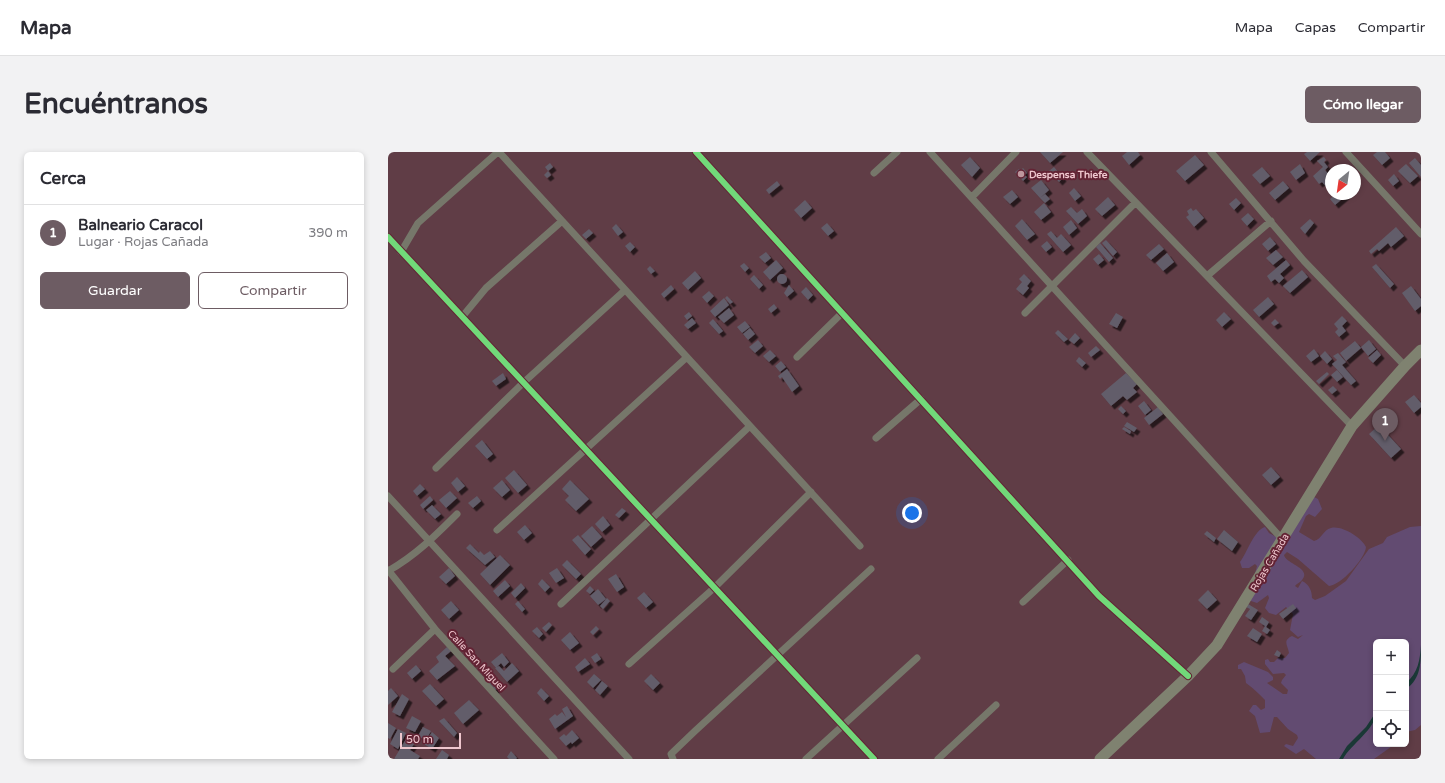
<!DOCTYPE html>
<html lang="es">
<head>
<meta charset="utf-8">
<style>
  :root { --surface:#fff; --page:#f2f2f3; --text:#2b2b33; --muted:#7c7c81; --line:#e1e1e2; --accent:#6d5c63 }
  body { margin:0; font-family:"Varela Round",sans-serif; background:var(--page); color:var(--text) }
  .controls { position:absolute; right:12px; bottom:12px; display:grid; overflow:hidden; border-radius:6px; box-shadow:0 2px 6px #0003 }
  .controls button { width:36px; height:36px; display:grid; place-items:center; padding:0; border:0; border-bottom:1px solid var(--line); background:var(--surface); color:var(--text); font:20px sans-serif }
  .compass { position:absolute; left:937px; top:12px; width:36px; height:36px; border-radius:50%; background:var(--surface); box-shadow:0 2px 6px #0003; rotate:209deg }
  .scale { position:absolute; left:12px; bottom:10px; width:61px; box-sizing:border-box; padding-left:4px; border:2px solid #efc7ce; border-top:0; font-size:11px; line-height:14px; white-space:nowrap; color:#efc7ce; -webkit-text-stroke:3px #632334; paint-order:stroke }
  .you { position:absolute; left:524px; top:361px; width:14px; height:14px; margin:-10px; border:3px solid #fff; border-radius:50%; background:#1a73e8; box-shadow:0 0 0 6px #1a73e833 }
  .badge { display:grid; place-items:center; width:26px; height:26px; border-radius:50%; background:var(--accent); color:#fff; font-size:13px; font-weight:700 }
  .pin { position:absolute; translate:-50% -33px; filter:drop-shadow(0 1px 2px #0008) }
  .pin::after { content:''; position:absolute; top:21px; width:14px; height:12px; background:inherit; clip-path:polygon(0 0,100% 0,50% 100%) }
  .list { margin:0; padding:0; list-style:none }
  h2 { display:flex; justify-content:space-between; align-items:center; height:52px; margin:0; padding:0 16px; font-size:17px }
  h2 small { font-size:13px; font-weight:400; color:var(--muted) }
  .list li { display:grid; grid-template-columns:26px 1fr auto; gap:12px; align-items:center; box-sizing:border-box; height:56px; padding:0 16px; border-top:1px solid var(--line) }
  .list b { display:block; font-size:15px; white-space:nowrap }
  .list p { margin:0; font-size:13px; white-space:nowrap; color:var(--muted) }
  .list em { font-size:13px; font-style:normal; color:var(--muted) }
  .actions { display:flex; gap:8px; padding:12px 16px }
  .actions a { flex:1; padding:9px 0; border:1px solid var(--accent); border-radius:6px; text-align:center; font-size:14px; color:var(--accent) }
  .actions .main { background:var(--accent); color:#fff }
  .icon { flex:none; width:22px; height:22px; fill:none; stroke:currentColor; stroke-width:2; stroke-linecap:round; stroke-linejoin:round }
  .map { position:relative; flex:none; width:1033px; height:607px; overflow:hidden; border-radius:6px }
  header { display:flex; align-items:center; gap:24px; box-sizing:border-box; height:56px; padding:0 20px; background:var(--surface); border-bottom:1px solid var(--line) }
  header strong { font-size:19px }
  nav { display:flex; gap:22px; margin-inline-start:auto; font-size:14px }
  .intro { display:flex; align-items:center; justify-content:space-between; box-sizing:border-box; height:96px; padding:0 24px }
  h1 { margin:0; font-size:28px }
  .button { padding:10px 18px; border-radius:6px; background:var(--accent); color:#fff; font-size:14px; font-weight:700 }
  main { display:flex; gap:24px; padding:0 24px }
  aside { flex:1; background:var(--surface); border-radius:6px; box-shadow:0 2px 6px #0003 }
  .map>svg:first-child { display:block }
  .green { fill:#624b71 }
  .water { fill:#1a3836 }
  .building { fill:#625d6a; filter:url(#shadow) }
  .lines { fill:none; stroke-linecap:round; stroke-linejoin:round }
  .street { stroke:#76776a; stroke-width:7 }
  .secondary { stroke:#7f8270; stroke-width:11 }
  .cycleway-casing { stroke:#632334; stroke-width:8 }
  .cycleway { stroke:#71d979; stroke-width:6 }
  .poi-dot { fill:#bd979e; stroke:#632334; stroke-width:1.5 }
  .labels { text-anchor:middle; stroke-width:4; stroke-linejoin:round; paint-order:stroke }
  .poi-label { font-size:10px; font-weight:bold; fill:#efc7ce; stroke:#632334; text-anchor:start }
  .street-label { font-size:10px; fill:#efc7ce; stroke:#632334 }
</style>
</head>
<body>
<header>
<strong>Mapa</strong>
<nav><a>Mapa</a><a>Capas</a><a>Compartir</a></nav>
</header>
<div class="intro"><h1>Encuéntranos</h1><a class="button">Cómo llegar</a></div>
<main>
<aside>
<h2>Cerca<small></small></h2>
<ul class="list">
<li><span class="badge">1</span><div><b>Balneario Caracol</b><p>Lugar · Rojas Cañada</p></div><em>390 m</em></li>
</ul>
<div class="actions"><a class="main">Guardar</a><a>Compartir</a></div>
</aside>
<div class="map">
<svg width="1033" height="607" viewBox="0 0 1033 607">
  <defs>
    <filter id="shadow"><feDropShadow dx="3.5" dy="3.5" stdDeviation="0" flood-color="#0009"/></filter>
  </defs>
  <rect width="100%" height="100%" fill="#603d46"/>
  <path class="green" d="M924,344l6,3 4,10 -7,8 -6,-3 -3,2 -7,16 15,9c8,-2 9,-11 17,-13 11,-3 31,10 35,19 -1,12 -25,38 -37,39l-31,-27 -11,-7 -3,3c2,9 28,13 18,25 -2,3 -5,3 -7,6l3,2 4,-7c7,3 10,10 10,17l3,2 10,-4 21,-15 23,-32 14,-6 4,-6 23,-10 11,-1v199l-6,5 -9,2v-90h-30v102h19l-21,15h-58l-12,-10 -8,5 -12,-8 2,-2 7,2 5,-8 -1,-3 -9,-6 -11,-12h-3l-4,15 -10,1 -5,-17 -6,-5 4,-6h3l5,5 4,-2v-8c-7,-7 -12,-12 -19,-17l-1,-7 -4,-7h-3v-4l6,-3 24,10 5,5v3l-6,3 16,11h4l1,-4 -7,-7 1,-3 4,-5 -2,-2 -11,1 -8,-10v-4l3,-1 2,3h4l4,-4h7l4,-5c-1,-8 -7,-12 3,-17l6,3 5,-4 -5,2 -8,-7 3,-16 -7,-7 -10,8 -7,-2 -4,-5 4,-10 -1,-3 -11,8 -9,-3 9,-34 -2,-2 -6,4h-7l-2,-6c7,-9 14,-32 25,-35l4,6 9,5z"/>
  <path class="water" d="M1033,493c0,17 0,34 -15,44v-6c12,-10 14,-23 15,-38z
    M988,560c0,17 -25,32 -33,47h-4l8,-13 19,-19z"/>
  <path class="building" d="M652,0h23l-13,11z
    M739,0h11l2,3 -11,10 -7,-9z
    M919,0h13l-10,9 -6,-7z
    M989,0h8l5,6 -8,7 -9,-10z
    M807,3l9,10 -19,16 -9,-10z
    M582,5l10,11 -8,9 -11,-12z
    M936,5l2,3 -2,2 4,5 -3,3 4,5 2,-2 -1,18 -8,-9 -3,2 -6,-8 10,-9 -6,-6z
    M1027,6l6,7v12l-12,-14z
    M162,11l3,4 -5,4 -3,-4z
    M912,12l5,9 -9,7 -6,-8z
    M1018,12l12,12 -8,7 -12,-12z
    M666,15l9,11 -4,4 -10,-11z
    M874,15l8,9 -10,8 -8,-9z
    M635,16l4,5 -3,2 3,2 -4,4 -8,-9 4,-3 2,1z
    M160,19l3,4 -4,3 -3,-3z
    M1006,22l5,7 -6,5 -5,-6z
    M653,28l8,10 -9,8 -9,-10z
    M389,29l3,4 -11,9 -3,-4z
    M895,29l6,7 -14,12 -6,-7z
    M686,36l7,8 -6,5 -6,-8z
    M624,38l6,7 -8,7 -7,-7z
    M657,42l5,5 -5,4 -5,-5z
    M948,42h12l-13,11 -5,-6z
    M720,45l7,8 -13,11 -7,-7z
    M848,46l5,5 -7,7 -5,-6z
    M417,48l7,8 -11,10 -7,-8z
    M656,51l7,9 -10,8 -7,-8z
    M683,55l6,6 5,-4 5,7 -9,8 -12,-13z
    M803,56l2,3 3,-2 8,9 -10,9 -8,-10 3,-2 -2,-4z
    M860,61l6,6 -7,7 -6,-7z
    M634,67l13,15 -8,6 -12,-14z
    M922,67l4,4 -9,11 -5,-6z
    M683,68l6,8 -8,7 -6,-8z
    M439,71l7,8 -6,5 -7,-8z
    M228,72l7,8 -5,4 -6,-8z
    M1008,75l8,9 -13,11 -3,-4 -9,8 -2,-2 -6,5 -2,-3z
    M201,77l4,4 -7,6 -4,-4z
    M663,79l6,7 4,-4 10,11 -8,7 -16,-18z
    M882,85l6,7 -8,7 -6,-7z
    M718,88l11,12 -4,4 -11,-13z
    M659,89l5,6 -6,5 -5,-6z
    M242,90l5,5 -5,5 -5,-6z
    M712,91l13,15 -4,4 -13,-15z
    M771,92l5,5 -13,11 -5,-5z
    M888,98l7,7 -10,8 -7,-7z
    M378,100l5,6 -6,5 -6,-6z
    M779,101l7,9 -11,9 -7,-8z
    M711,102l5,6 -6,5 -5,-6z
    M388,108l7,8 -13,12 -7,-8z
    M898,108l4,5 -10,9 4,4 -5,5 -4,-4 -4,3 -4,-6z
    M356,111l5,5 -4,4 -5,-6z
    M988,112l18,20 -4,4 -18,-21z
    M262,114l5,5 -4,3 -4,-5z
    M914,118l6,7 -18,16 -7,-7z
    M307,119l6,7 -13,12 -6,-7z
    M636,122l7,7 -4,5 2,2 -6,7 -7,-6 6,-7 -3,-3z
    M389 127a5 5 0 1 1 10 0a5 5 0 1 1-10 0Z
    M366,123l9,10 -4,4 -9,-10z
    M283,133l3,4 -10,9 -3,-4z
    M401,133l5,6 -7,6 -3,-4z
    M1023,134l10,13v7l-6,5 -13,-18z
    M418,135l7,8 -5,5 -7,-8z
    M321,139l5,5 -7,7 -5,-6z
    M339,144l6,6 -3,2 -5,-6z
    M880,145l6,7 -15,13 -6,-7z
    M336,146l5,7 -14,12 -5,-6z
    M386,152l3,4 -6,5 -3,-4z
    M341,156l5,7 -10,8 -6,-6z
    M301,160l3,4 -5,4 -3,-4z
    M836,160l7,7 -9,8 -6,-7z
    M728,161l7,4 -6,11 -8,-4z
    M954,164l5,5 -5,5 4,5 -7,6 -4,-5 3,-3 -4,-5z
    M304,166l4,5 -8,6 -4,-4z
    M325,167l10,12 -4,3 -10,-11z
    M887,167l4,4 -5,3 -3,-3z
    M357,169l5,6 -8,6 -5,-6z
    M362,176l5,6 -7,6 -5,-6z
    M670,178l10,9 -4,3 -9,-9z
    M687,181l5,5 -6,6 -5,-4z
    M370,188l5,6 -8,7 -6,-6z
    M981,188l7,9 -8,7 -7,-9z
    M967,189l6,7 -15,13 -6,-8z
    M708,194l4,4 -9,7 -3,-4z
    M926,197l5,7 -8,6 -5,-6z
    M382,198l6,6 -7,6 -6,-6z
    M989,198l4,5 -8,8 -5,-5z
    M937,199l7,8 -5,5 -7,-8z
    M950,201l8,9 -4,3 14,16 -5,4 -19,-21 5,-4 -4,-4z
    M691,205l7,6 -4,4 -6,-6z
    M393,209l5,6 -6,5 -5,-6z
    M399,217l12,17 -7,6 -10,-15 -2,2 -2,-3z
    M949,218l6,7 -6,5 -6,-7z
    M939,220l2,2 -10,10 -3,-3z
    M115,221l3,6 -10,7 -4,-5z
    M738,221l11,11 -4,4 4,4 -10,8 -4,-4 -12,10 -10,-12z
    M945,234l4,4 -5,4 -4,-4z
    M1026,243l7,8v4l-7,6 -9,-11z
    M756,249l7,9 -6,5 -7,-9z
    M733,254l5,5 -3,3 -5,-5z
    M770,255l5,7 -14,11 -5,-7z
    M739,270l10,6 -3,4 -10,-6z
    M991,273l22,24 -10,9 -22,-24z
    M736,275l7,4 -1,3 -8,-5z
    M94,288l11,14 -6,5 -12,-13z
    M883,315l9,10 -9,8 -9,-10z
    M126,318l13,15 -9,8 -13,-15z
    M69,325l8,9 -7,6 -7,-9z
    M114,328l8,10 -8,7 -9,-9z
    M182,328l19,19 -13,12 -11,-11 4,-4 -7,-7z
    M32,332l5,5 -8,7 -4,-5z
    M62,339l7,7 -11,10 -7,-8z
    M42,344l3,4 -10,9 -3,-4z
    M89,344l4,5 -8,7 -5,-5z
    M44,353l9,9 -6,5 -9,-9z
    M234,356l4,3 -7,7 -4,-3z
    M215,364l7,9 -8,7 -7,-8z
    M137,373l7,8 -8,7 -7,-8z
    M204,374l10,11 -11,10 -10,-11z
    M836,378l14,12 -6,9 -15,-12z
    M819,379l9,7 -2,4 -10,-8z
    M190,383l13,14 -6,6 -13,-15z
    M82,392l9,9 1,-2 4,4 6,-4 5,6 -10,8 -19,-17z
    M112,403l10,10 -20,20 -10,-11z
    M179,408l14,14 -5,5 -14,-14z
    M61,416l6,8 -9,8 -7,-7z
    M169,416l7,10 -8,5 -7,-10z
    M228,422l8,13 -7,5 -9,-13z
    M154,427l8,8 -5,5 -7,-8z
    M117,428l5,6 -12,11 -5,-6z
    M133,431l4,5 -10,10 -4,-5z
    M202,434l4,4 -4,4 -4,-3z
    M210,437l8,10 -8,6 -8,-9z
    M820,438l9,10 -10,9 -9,-9z
    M256,440l9,10 -7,6 -9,-10z
    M219,446l3,3 -7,8 -3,-3z
    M63,449l8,9 -10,9 -8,-9z
    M130,449l7,8 -3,3 -7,-8z
    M860,452l10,6 -7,10 -6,-4 5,-7 -4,-2z
    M905,452l3,4 -13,11 -4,-5z
    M874,465l7,5 -3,5 4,3 -3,4 -5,-3 3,-5 -6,-4z
    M161,470l3,3 -6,7 -4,-4z
    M208,474l3,3 -6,6 -3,-3z
    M149,475l6,7 -4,4 -7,-7z
    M865,476l9,6 -5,8 -10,-6z
    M182,480l9,11 -9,7 -9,-10z
    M59,495l4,4 -6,5 10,10 -18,14 -8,-9 10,-9 -3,-5z
    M889,498l4,3 -2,4 -5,-2z
    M114,501l7,9 -5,5 -3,-4 -5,5 -5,-6z
    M209,501l4,6 -6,4 -4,-6z
    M197,506l5,6 -12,8 -3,-5z
    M124,511l7,8 -12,11 -12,-14 4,-2 5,5z
    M28,513l5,6 -9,8 -5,-6z
    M206,522l7,6 -8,8 -6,-6z
    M263,522l9,9 -7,7 -9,-9z
    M103,527l7,9 -3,2 -7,-8z
    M214,529l6,5 -8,9 -5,-5z
    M42,532l14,15 -8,7 -14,-15z
    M3,536l7,8 -10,9v-14z
    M153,536l8,8 -5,5 -7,-8z
    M14,542l7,5 -9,17 -8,-4z
    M81,548l10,10 -16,14 -9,-11z
    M179,554l6,10 -18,13 -6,-10 6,-5 2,2 5,-4 4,5 -4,-8z
    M24,564l9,5 -6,11 -9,-4z
    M56,566l13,15 -3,4 -15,-16z
    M0,571l8,5 -6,11 -2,-1z
    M35,575l8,4 -5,9 -8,-4z
    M10,577l8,4 -8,16 -8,-5z
    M184,578l7,8 -7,6 -1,-2 -5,4 -7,-8 5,-4 2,2z
    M44,580l7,6 -7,11 -8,-5z
    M18,587l8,5 -4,6 10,6 -2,3h-24z
    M54,598l7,5 -2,4h-11z
    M123,599l6,7 -1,1h-7l-2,-2z"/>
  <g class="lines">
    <path class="street" d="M111,0l361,394
      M308,0l403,444 89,80
      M542,0l352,387
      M699,0l265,274
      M823,0l93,109 101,105
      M958,0l75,82
      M486,21l23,-21
      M584,45l44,-45
      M0,85l486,522
      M13,100l17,-29 80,-71
      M819,124l64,-55
      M637,161l110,-110
      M74,165l24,-29 76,-67
      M409,205l45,-44
      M488,286l45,-39
      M48,316l87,-85 102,-93
      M0,344l241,263
      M109,378l190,-173
      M0,418l47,59 119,130
      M0,419c27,-15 48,-36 69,-57
      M635,450l45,-42
      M173,452l189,-178
      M241,512l85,-76 97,-96
      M5,517l42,-40
      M285,607l-2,-5 24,-23 176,-162
      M418,607l111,-101
      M550,607l58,-54"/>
    <path class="secondary" d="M712,607l88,-83 29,-31 135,-219 53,-60 16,-16"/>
    <g class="cycleway-casing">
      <path id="cycleway" d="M308,0l403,444 89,80
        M0,85l486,522"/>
    </g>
    <use href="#cycleway" class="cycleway"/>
  </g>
  <circle class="poi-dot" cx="633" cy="22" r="4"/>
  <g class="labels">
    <g class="poi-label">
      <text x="641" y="26">Despensa Thiefe</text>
    </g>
    <g class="street-label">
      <text transform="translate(881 410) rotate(-59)" y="4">Rojas Cañada</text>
      <text transform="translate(89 508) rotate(47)" y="4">Calle San Miguel</text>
    </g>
  </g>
</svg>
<div class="controls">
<button>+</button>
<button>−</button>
<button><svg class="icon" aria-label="locate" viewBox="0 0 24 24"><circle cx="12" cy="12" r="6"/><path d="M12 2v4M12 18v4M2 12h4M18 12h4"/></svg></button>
</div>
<svg class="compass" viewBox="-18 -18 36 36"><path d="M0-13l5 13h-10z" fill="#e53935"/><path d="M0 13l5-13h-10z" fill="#7c7c81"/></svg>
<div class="scale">50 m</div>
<div class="you"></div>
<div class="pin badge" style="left:997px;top:289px">1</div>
</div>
</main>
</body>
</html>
